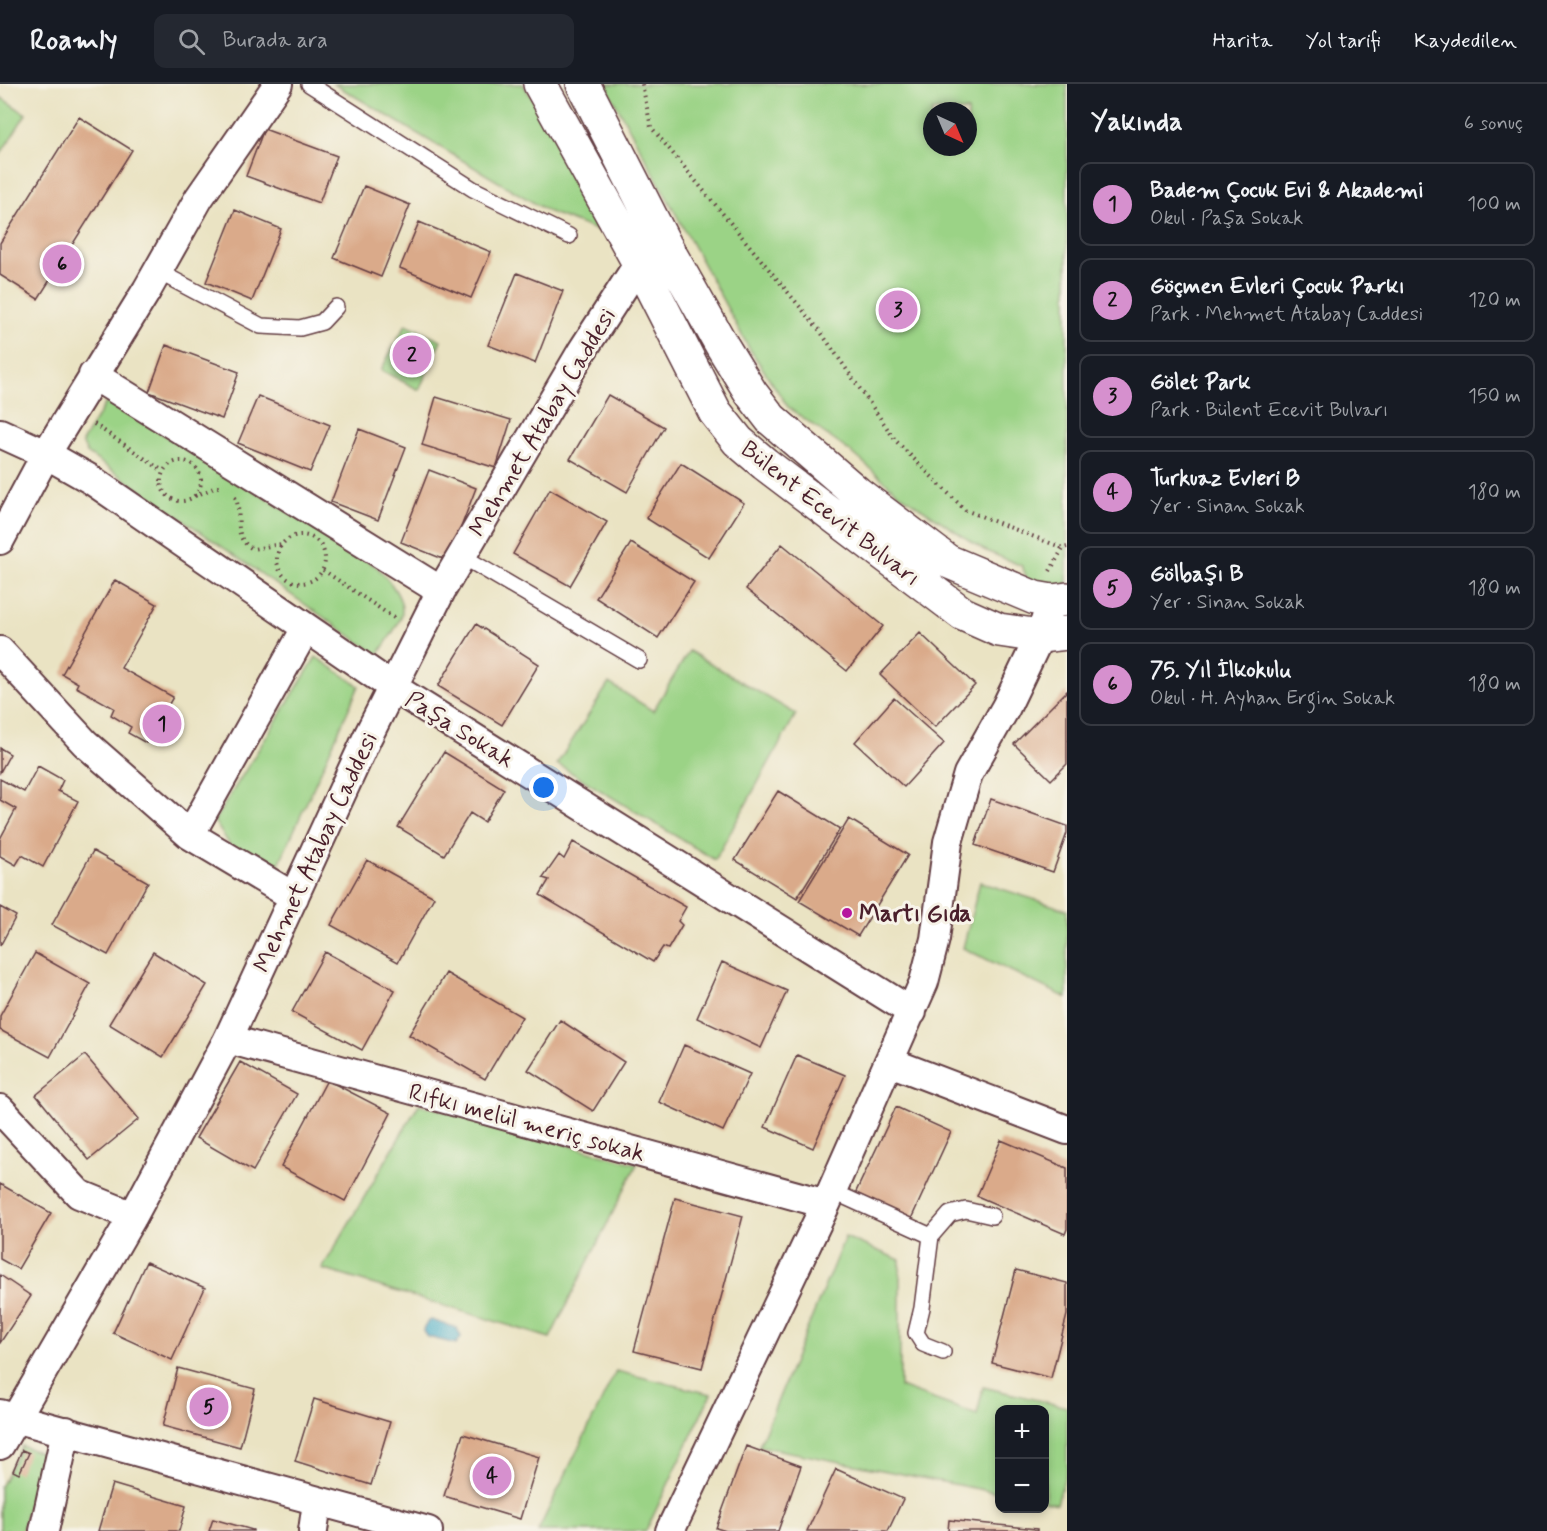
<!DOCTYPE html>
<html lang="tr">
<head>
<meta charset="utf-8">
<style>
  :root { --surface:#171b24; --page:#242831; --text:#f1f3f6; --muted:#9ea1a6; --line:#363941; --accent:#d690ce }
  body { margin:0; font-family:Mynerve,sans-serif; background:var(--page); color:var(--text) }
  .controls { position:absolute; right:18px; bottom:18px; display:grid; overflow:hidden; border-radius:12px; box-shadow:0 3px 9px #0003 }
  .controls button { width:54px; height:54px; display:grid; place-items:center; padding:0; border:0; border-bottom:2px solid var(--line); background:var(--surface); color:var(--text); font:30px sans-serif }
  .compass { position:absolute; left:923px; top:18px; width:54px; height:54px; border-radius:50%; background:var(--surface); box-shadow:0 3px 9px #0003; rotate:136deg }
  .you { position:absolute; left:544px; top:704px; width:21px; height:21px; margin:-15px; border:4px solid #fff; border-radius:50%; background:#1a73e8; box-shadow:0 0 0 9px #1a73e833 }
  .badge { display:grid; place-items:center; width:39px; height:39px; border-radius:50%; background:var(--accent); color:#111; font-size:20px; font-weight:700 }
  .pin { position:absolute; translate:-50% -50%; border:3px solid #fff; box-shadow:0 2px 6px #0006 }
  .list { margin:0; padding:0; list-style:none }
  h2 { display:flex; justify-content:space-between; align-items:center; height:78px; margin:0; padding:0 24px; font-size:26px }
  h2 small { font-size:20px; font-weight:400; color:var(--muted) }
  .list li { display:grid; grid-template-columns:39px 1fr auto; gap:18px; align-items:center; box-sizing:border-box; height:84px; margin:0 12px 12px; padding:0 12px; border:2px solid var(--line); border-radius:12px }
  .list b { display:block; font-size:22px; white-space:nowrap }
  .list p { margin:0; font-size:20px; white-space:nowrap; color:var(--muted) }
  .list em { font-size:20px; font-style:normal; color:var(--muted) }
  .icon { flex:none; width:33px; height:33px; fill:none; stroke:currentColor; stroke-width:2; stroke-linecap:round; stroke-linejoin:round }
  .map { position:relative; flex:none; width:1067px; height:1447px; overflow:hidden }
  header { display:flex; align-items:center; gap:36px; box-sizing:border-box; height:84px; padding:0 30px; background:var(--surface); border-bottom:2px solid var(--line) }
  header strong { font-size:28px }
  nav { display:flex; gap:33px; margin-inline-start:auto; font-size:21px }
  .search { width:420px; height:54px; background:var(--page); display:flex; align-items:center; gap:15px; box-sizing:border-box; padding:0 21px; border-radius:12px; color:var(--muted); font-size:22px }
  main { display:flex }
  aside { flex:1; background:var(--surface) }
  .map>svg:first-child { display:block }
  .green { fill:#9bd386; stroke:#727958; stroke-width:1.5; fill-rule:evenodd }
  .water { fill:#49adc8; stroke:#4a667a; stroke-width:1.5 }
  .building { fill:#daaa8a }
  .lines { fill:none; stroke-linecap:round; stroke-linejoin:round }
  .lane-casing { stroke:#623c42; stroke-width:18 }
  .street-casing { stroke:#623c42; stroke-width:32 }
  .secondary-casing { stroke:#623c42; stroke-width:36 }
  .path { stroke:#623c42; stroke-width:4; stroke-dasharray:1.5 4.5; stroke-linecap:butt }
  .lane { stroke:#fff; stroke-width:15 }
  .street { stroke:#fff; stroke-width:28 }
  .secondary { stroke:#fff; stroke-width:33 }
  .poi-dot { fill:#b5179e; stroke:#f7f3e8; stroke-width:2 }
  .labels { text-anchor:middle; stroke-width:6; stroke-linejoin:round; paint-order:stroke }
  .street-label { font-size:24px; fill:#4a1f2b; stroke:#f7f3e8 }
  .poi-label { font-size:24px; font-weight:bold; fill:#4a1f2b; stroke:#f7f3e8; text-anchor:start }
</style>
</head>
<body>
<header>
<strong>Roamly</strong>
<div class="search"><svg class="icon" aria-label="search" viewBox="0 0 24 24"><circle cx="10" cy="10" r="6"/><path d="M15 15l6 6"/></svg>Burada ara</div>
<nav><a>Harita</a><a>Yol tarifi</a><a>Kaydedilen</a></nav>
</header>
<main>
<div class="map">
<svg width="1067" height="1447" viewBox="0 0 1067 1447">
  <rect width="100%" height="100%" fill="#f7f3e8"/>
  <filter id="ink" filterUnits="userSpaceOnUse"><feTurbulence type="fractalNoise" baseFrequency=".0167" numOctaves="2"/><feDisplacementMap in="SourceGraphic" scale="12" xChannelSelector="R" yChannelSelector="G"/><feConvolveMatrix kernelMatrix="1 2 1 2 8 2 1 2 1" color-interpolation-filters="sRGB"/></filter>
  <filter id="wash" filterUnits="userSpaceOnUse"><feTurbulence type="fractalNoise" baseFrequency=".008" numOctaves="4" result="noise"/><feDisplacementMap in="SourceGraphic" scale="24" xChannelSelector="R" yChannelSelector="G"/><feGaussianBlur stdDeviation="1.35" result="paint"/><feColorMatrix in="noise" values="0 0 0 0 0 0 0 0 0 0 0 0 0 0 0 0 0 1.4 0 .05"/><feComposite in="paint" operator="in"/></filter>
  <g filter="url(#wash)">
    <rect width="100%" height="100%" fill="#eae3c3"/>
    <path class="green" d="M334,0h189l19,30 67,121 -60,-23z
      M605,0h462v501l-32,13 -13,-32 -38,-16 -86,-57 -42,-37 -68,-49 -39,-59zM932,27h36v36h-36z
      M0,13l26,17 -26,41z
      M406,240l35,16 -22,50 -38,-20z
      M113,319l264,164c10,11 30,33 24,50 -5,13 -16,26 -23,38l-291,-202 -5,-11 23,-38z
      M689,567l107,63 -81,146 -158,-96 52,-81 44,28z
      M316,573l43,29 -85,189 -39,-22 -21,-32z
      M980,798l87,28v88l-104,-50z
      M419,1020l218,60 -87,174 -228,-69z
      M845,1153l55,23v127l77,28 6,-28 84,20v61l-10,36 -12,-3 -1,-91h-45v83l-240,-47z
      M616,1287l95,23 -65,137h-108z
      M22,1362l19,7 -19,78h-22v-44z"/>
    <path class="water" d="M431,1236l26,8 4,9 -5,7 -28,-7 -5,-7 5,-9z"/>
    <g id="blocks">
      <path class="building" d="M79,33l53,33 -94,149 -38,-24v-32z
        M264,45l73,27 -18,47 -73,-27z
        M364,102l46,19 -29,72 -47,-19z
        M235,126l46,19 -29,72 -46,-19z
        M419,138l72,30 -20,46 -71,-30z
        M517,189l46,18 -28,72 -47,-18z
        M166,261l73,27 -17,47 -73,-27z
        M608,311l56,32 -37,65 -57,-33z
        M258,312l72,29 -20,47 -72,-29z
        M436,313l75,23 -15,48 -74,-23z
        M359,345l47,18 -28,73 -47,-18z
        M681,379l63,40 -35,55 -63,-40z
        M429,386l47,18 -28,73 -47,-19z
        M550,405l57,33 -37,64 -57,-32z
        M631,459l63,39 -36,56 -62,-40z
        M782,460l101,82 -36,45 -101,-82z
        M115,496l42,24 -36,64 52,29 -27,46 -18,-10 3,-6 -20,-12 3,-7 -38,-21 2,-4 -16,-9z
        M476,540l63,40 -37,61 -64,-39z
        M920,549l55,52 -40,42 -55,-52z
        M1067,607v73l-16,16 -37,-36z
        M894,614l50,45 -40,44 -49,-45z
        M0,664l10,6 -10,18z
        M444,668l60,37 -20,33 -14,-9 -26,42 -46,-28z
        M38,682l25,14 -5,11 20,10 -35,66 -21,-12 -6,10 -16,-9v-17l16,-30 -16,-9v-21l24,13z
        M778,707l62,38 -43,69 -62,-38z
        M991,715l76,27v7l-14,39 -78,-27z
        M849,735l59,36 -50,81 -59,-35z
        M573,758l113,65 -8,14 4,4 -14,24 -5,-2 -10,15 -113,-67 9,-15 -6,-2 16,-23 5,4z
        M93,767l55,31 -40,73 -56,-30z
        M367,776l67,37 -36,65 -67,-37z
        M0,823l16,9 -16,30z
        M153,868l54,33 -44,72 -54,-33z
        M325,868l70,38 -33,60 -70,-38z
        M35,869l55,31 -40,73 -50,-27v-14z
        M722,878l65,29 -26,57 -64,-30z
        M446,889l76,44 -37,62 -76,-44z
        M560,936l64,42 -31,49 -65,-41z
        M684,961l66,29 -27,57 -64,-29z
        M85,971l54,64 -50,41 -53,-65z
        M797,971l48,20 -32,73 -48,-21z
        M240,978l57,32 -44,77 -57,-33z
        M327,996l64,33 -46,88 -64,-34z
        M896,1023l55,25 -40,87 -56,-25z
        M1001,1056l66,28v61l-2,5 -88,-38z
        M0,1100l51,29 -33,56 -18,-10z
        M675,1114l68,18 -41,152 -68,-17z
        M146,1178l59,26 -33,72 -59,-27z
        M1016,1186l51,13v32l-16,63 -59,-15z
        M0,1191l31,21 -31,47z
        M178,1284l77,21 -15,58 -77,-21z
        M314,1315l76,23 -19,63 -76,-24z
        M463,1350l76,23 -19,62 -76,-23z
        M746,1362l55,20 -23,65h-52l-10,-3z
        M22,1366l7,3 -10,21 -6,-3z
        M836,1385l67,30 -15,32h-81z
        M112,1400l74,22 -7,25h-81z
        M213,1435l40,11v1h-44z
        M949,1436l88,9v2h-89z"/>
    </g>
  </g>
  <g filter="url(#ink)">
    <use href="#blocks" fill-opacity="0" stroke="#623c42" stroke-width="1.5"/>
    <g class="lines">
      <g class="lane-casing">
        <path id="lane" d="M309,0l164,105 96,47
          M157,187l104,55 39,2 22,-6 14,-15
          M462,472l177,104
          M832,1107l99,45
          M943,1268l-20,-8 -7,-11 6,-25 9,-72 19,-22 16,-4 26,6"/>
      </g>
      <g class="street-casing">
        <path id="street" d="M93,291l348,216
          M0,349l46,21 44,25 304,209 518,324
          M0,456l46,-86 101,-164 52,-92 79,-114
          M0,567l85,92 105,92 104,62
          M190,751l116,-207
          M228,955l598,165
          M890,978l177,68
          M0,1025l79,85 54,22
          M0,1330l428,117
          M0,1361l133,-229 95,-177 140,-303 73,-145 141,-240 57,-88
          M44,1447l22,-100
          M313,1447l4,-29
          M670,1447l156,-327 98,-222 11,-43 13,-97 20,-68 38,-67 34,-71 12,-35"/>
      </g>
      <g class="secondary-casing">
        <path id="secondary" d="M540,0l99,179 76,149 23,29 27,23 198,150 36,16 41,6 27,-3
          M583,0l82,161 56,99 30,49 20,26 86,74 90,68 88,37 17,3 15,-2"/>
      </g>
      <path class="path" d="M642,0l9,43 169,204 76,110 69,69 98,38 4,-1
        M94,340l69,47
        M161 397a20 20 0 1 1 40 0a20 20 0 1 1-40 0Z
        M195,412l21,-9h6
        M235,413c9,18 -5,40 18,52l29,-5
        M277 475a24 24 0 1 1 48 0a24 24 0 1 1-48 0Z
        M323,486l74,50
        M1050,487l13,-23"/>
      <use href="#lane" class="lane"/>
      <use href="#street" class="street"/>
      <use href="#secondary" class="secondary"/>
    </g>
  </g>
  <circle class="poi-dot" cx="847" cy="829" r="6"/>
  <g class="labels">
    <g class="street-label">
      <text transform="translate(542 338) rotate(-59)" y="8">Mehmet Atabay Caddesi</text>
      <text transform="translate(831 429) rotate(38)" y="8">Bülent Ecevit Bulvarı</text>
      <text transform="translate(460 645) rotate(32)" y="8">Paşa Sokak</text>
      <text transform="translate(315 768) rotate(-65)" y="8">Mehmet Atabay Caddesi</text>
      <text transform="translate(527 1038) rotate(15)" y="8">Rıfkı melül meriç sokak</text>
    </g>
    <g class="poi-label">
      <text x="859" y="837">Martı Gıda</text>
    </g>
  </g>
</svg>
<div class="controls">
<button>+</button>
<button>−</button>
</div>
<svg class="compass" viewBox="-18 -18 36 36"><path d="M0-13l5 13h-10z" fill="#e53935"/><path d="M0 13l5-13h-10z" fill="#9ea1a6"/></svg>
<div class="you"></div>
<div class="pin badge" style="left:162px;top:640px">1</div>
<div class="pin badge" style="left:412px;top:271px">2</div>
<div class="pin badge" style="left:898px;top:226px">3</div>
<div class="pin badge" style="left:492px;top:1392px">4</div>
<div class="pin badge" style="left:209px;top:1323px">5</div>
<div class="pin badge" style="left:62px;top:180px">6</div>
</div>
<aside>
<h2>Yakında<small>6 sonuç</small></h2>
<ul class="list">
<li><span class="badge">1</span><div><b>Badem Çocuk Evi &amp; Akademi</b><p>Okul · Paşa Sokak</p></div><em>100 m</em></li>
<li><span class="badge">2</span><div><b>Göçmen Evleri Çocuk Parkı</b><p>Park · Mehmet Atabay Caddesi</p></div><em>120 m</em></li>
<li><span class="badge">3</span><div><b>Gölet Park</b><p>Park · Bülent Ecevit Bulvarı</p></div><em>150 m</em></li>
<li><span class="badge">4</span><div><b>Turkuaz Evleri B</b><p>Yer · Sinan Sokak</p></div><em>180 m</em></li>
<li><span class="badge">5</span><div><b>Gölbaşı B</b><p>Yer · Sinan Sokak</p></div><em>180 m</em></li>
<li><span class="badge">6</span><div><b>75. Yıl İlkokulu</b><p>Okul · H. Ayhan Ergin Sokak</p></div><em>180 m</em></li>
</ul>
</aside>
</main>
</body>
</html>
